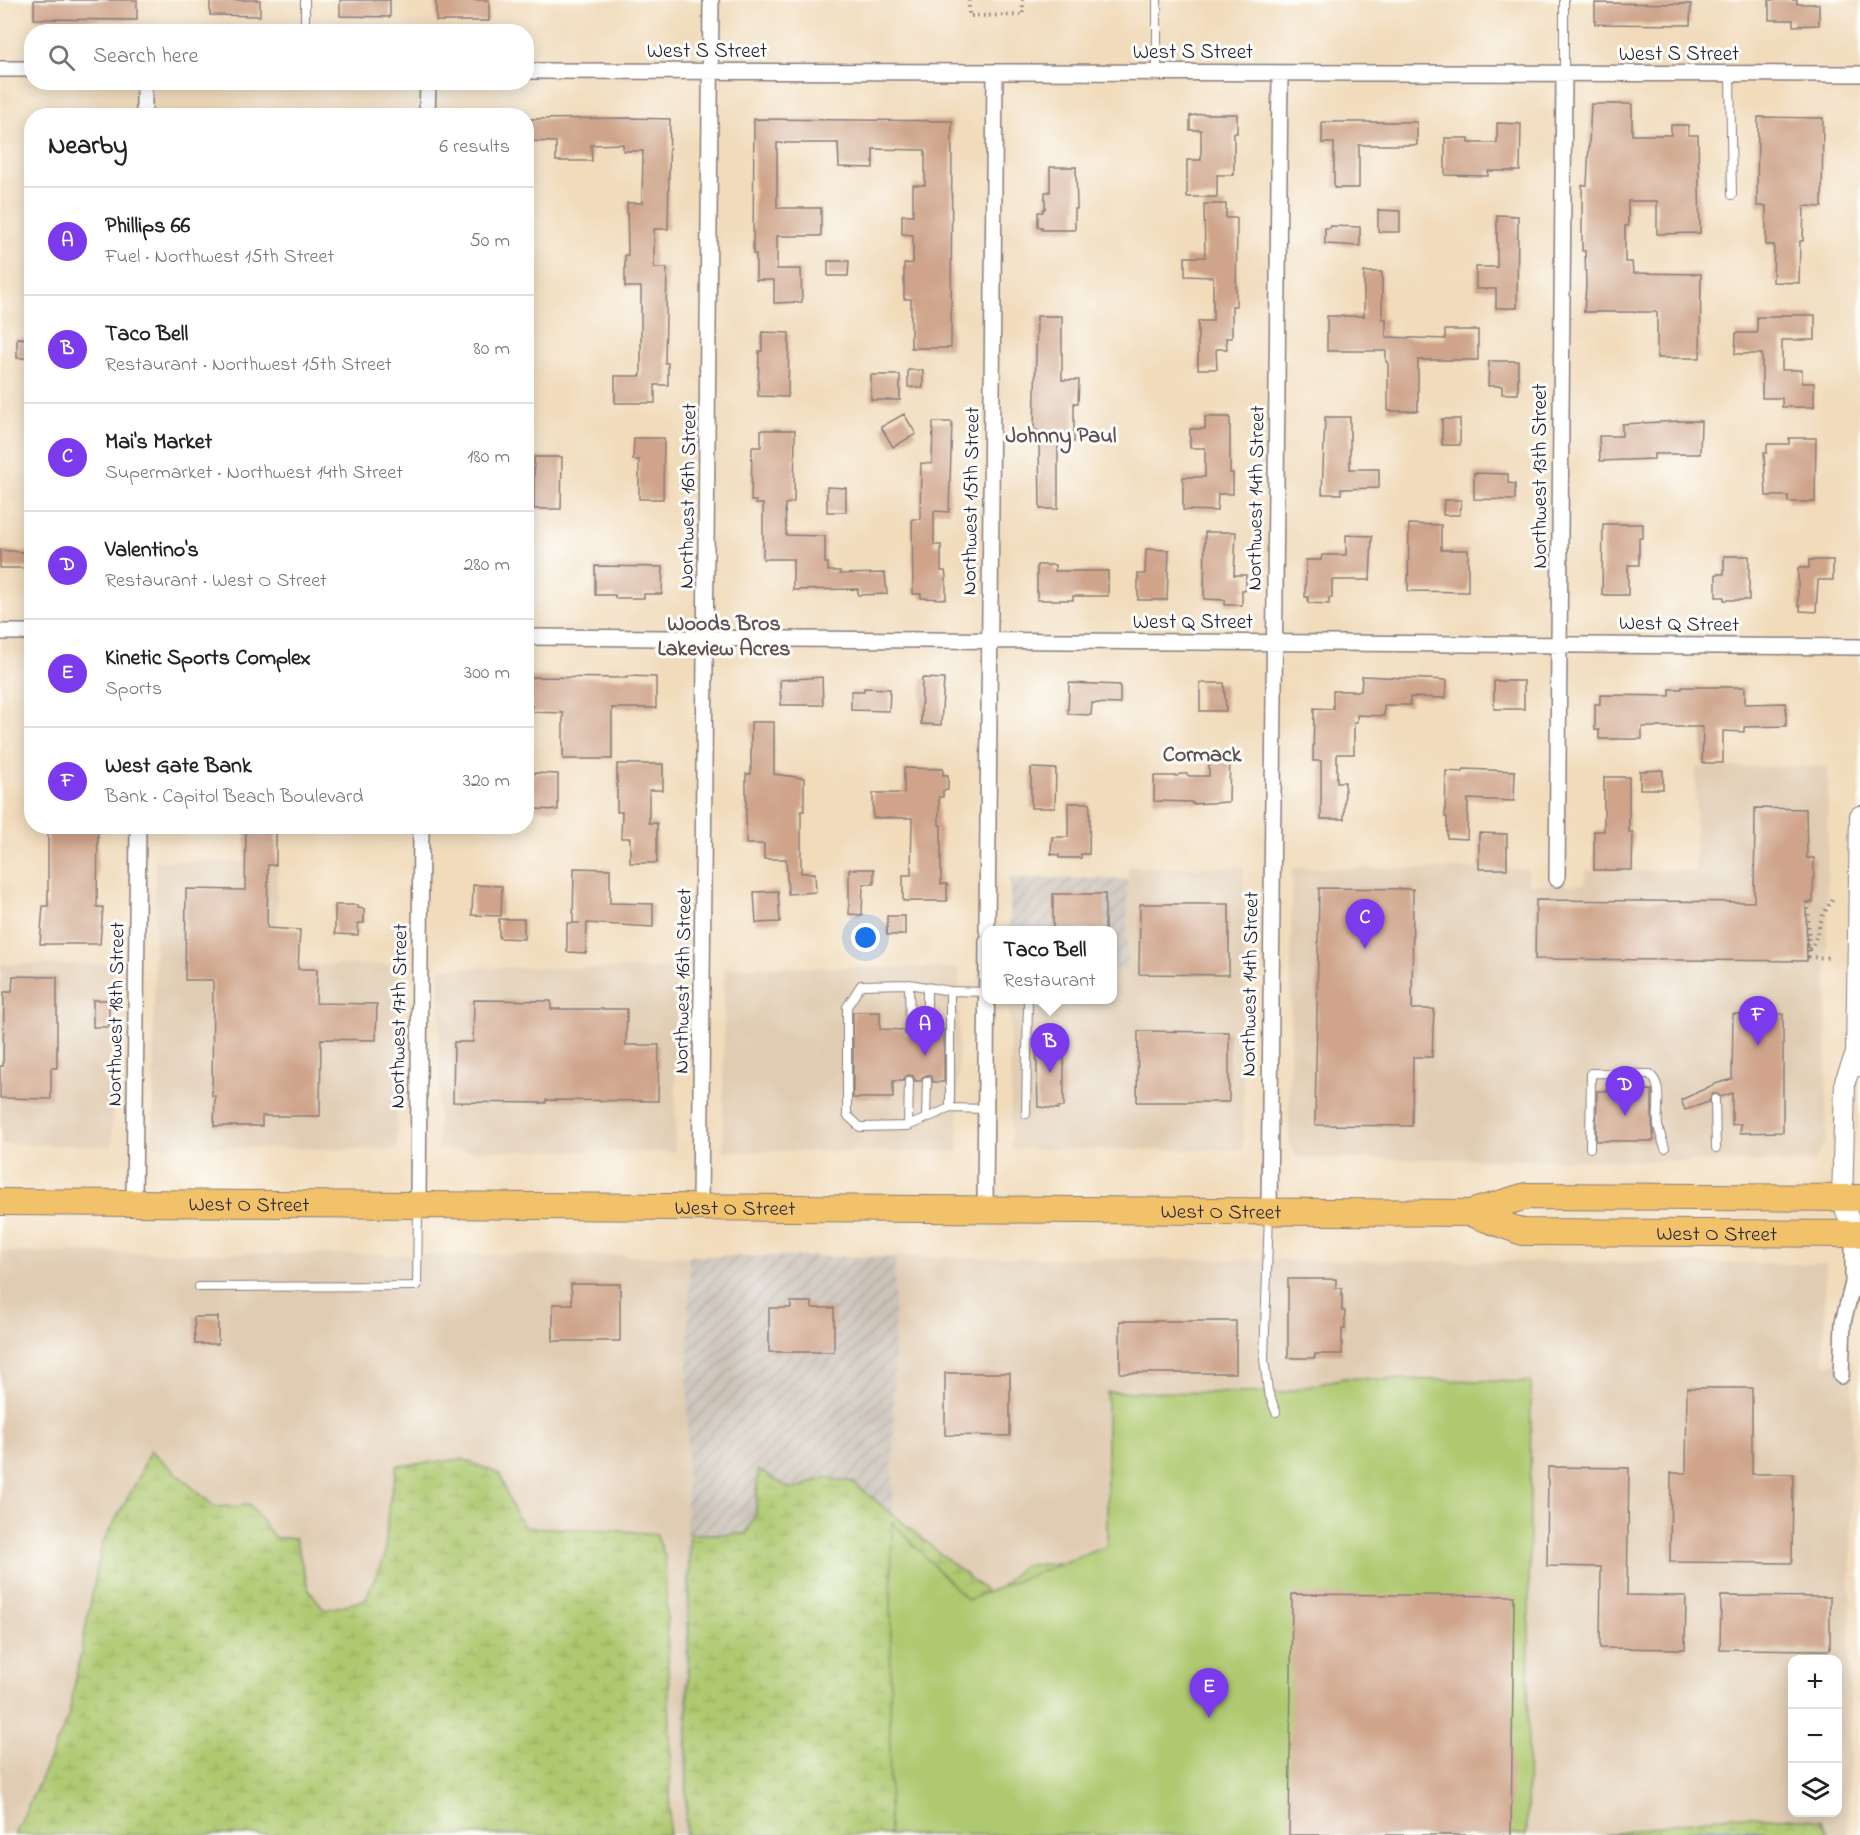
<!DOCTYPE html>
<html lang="en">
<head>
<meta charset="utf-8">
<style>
  :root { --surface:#fff; --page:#f6f6f6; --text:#222; --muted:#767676; --line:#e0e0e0; --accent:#7c3aed }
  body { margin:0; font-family:"Indie Flower",sans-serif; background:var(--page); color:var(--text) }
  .controls { position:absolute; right:18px; bottom:18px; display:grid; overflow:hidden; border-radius:12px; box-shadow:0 3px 15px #0003 }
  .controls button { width:54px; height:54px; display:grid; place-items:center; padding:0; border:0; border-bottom:2px solid var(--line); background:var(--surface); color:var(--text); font:30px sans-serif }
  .you { position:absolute; left:866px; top:938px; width:21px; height:21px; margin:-15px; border:4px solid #fff; border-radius:50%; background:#1a73e8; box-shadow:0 0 0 9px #1a73e833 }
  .badge { display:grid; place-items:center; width:39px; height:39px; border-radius:50%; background:var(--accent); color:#fff; font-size:20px; font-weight:700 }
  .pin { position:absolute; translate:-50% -50px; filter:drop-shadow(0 2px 3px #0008) }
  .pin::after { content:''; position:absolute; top:32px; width:21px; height:18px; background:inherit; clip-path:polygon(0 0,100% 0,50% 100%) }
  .popup { position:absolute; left:982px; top:926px; width:135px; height:78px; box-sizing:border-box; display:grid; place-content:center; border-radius:12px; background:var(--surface); filter:drop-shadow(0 2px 4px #0005); font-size:20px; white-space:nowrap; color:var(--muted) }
  .popup b { font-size:22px; color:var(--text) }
  .popup::after { content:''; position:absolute; left:50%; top:100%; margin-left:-12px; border:12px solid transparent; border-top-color:var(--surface) }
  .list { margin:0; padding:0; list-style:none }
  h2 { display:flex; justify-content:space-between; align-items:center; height:78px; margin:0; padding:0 24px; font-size:26px }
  h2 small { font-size:20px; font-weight:400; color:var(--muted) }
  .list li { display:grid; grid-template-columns:39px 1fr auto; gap:18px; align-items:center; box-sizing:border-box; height:108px; padding:0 24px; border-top:2px solid var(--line) }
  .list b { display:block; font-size:22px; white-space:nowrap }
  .list p { margin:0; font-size:20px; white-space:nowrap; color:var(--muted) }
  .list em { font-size:20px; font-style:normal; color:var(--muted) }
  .icon { flex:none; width:33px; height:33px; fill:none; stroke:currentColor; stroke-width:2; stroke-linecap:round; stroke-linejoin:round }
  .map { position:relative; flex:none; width:1860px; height:1835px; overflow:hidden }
  .search { position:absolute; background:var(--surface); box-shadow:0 3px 15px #0003; left:24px; top:24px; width:510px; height:66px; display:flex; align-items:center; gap:15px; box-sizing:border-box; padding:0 21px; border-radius:24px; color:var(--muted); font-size:22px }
  .panel { position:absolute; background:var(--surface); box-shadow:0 3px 15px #0003; left:24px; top:108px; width:510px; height:726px; border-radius:24px }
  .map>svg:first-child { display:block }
  .built { fill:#e0ccb2; fill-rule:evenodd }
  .industrial { fill:url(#industrial-furrows) }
  .wetland { fill:url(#wetland-marsh); stroke:#687655; stroke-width:1.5 }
  .park { fill:#aec96f; stroke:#687655; stroke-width:1.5 }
  .water { fill:url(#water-ripples); stroke:#4d668f; stroke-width:1.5 }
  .building { fill:#cfa48a }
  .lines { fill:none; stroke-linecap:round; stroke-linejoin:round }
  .service-casing { stroke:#8a7e7b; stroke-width:10 }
  .minor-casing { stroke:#8a7e7b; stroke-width:18 }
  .tertiary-casing { stroke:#8a7e7b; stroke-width:22 }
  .primary-casing { stroke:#8a7e7b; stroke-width:28 }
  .path { stroke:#8a7e7b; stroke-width:4; stroke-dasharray:1.5 4.5; stroke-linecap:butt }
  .service { stroke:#fff; stroke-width:8 }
  .minor { stroke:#fff; stroke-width:15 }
  .tertiary { stroke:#fff; stroke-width:20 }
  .primary { stroke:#f2c26a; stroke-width:26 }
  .labels { text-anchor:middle; stroke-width:6; stroke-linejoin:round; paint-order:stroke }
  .street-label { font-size:21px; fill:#22223b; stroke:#fdfcf7 }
  .neighbourhood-label { font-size:22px; font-weight:bold; fill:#5f5057; stroke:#fdfcf7 }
</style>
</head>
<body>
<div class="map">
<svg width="1860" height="1835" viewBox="0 0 1860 1835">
  <defs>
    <pattern id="industrial-furrows" width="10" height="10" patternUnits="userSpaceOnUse" patternTransform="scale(1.5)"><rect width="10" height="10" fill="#cbc2b8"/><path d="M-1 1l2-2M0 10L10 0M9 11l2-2" fill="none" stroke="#aea69f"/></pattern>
    <pattern id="wetland-marsh" width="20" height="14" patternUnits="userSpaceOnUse" patternTransform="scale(1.5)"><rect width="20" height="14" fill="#aec96f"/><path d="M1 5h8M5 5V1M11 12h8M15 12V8" fill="none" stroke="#95ac61"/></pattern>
    <pattern id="water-ripples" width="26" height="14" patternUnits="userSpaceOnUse" patternTransform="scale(1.5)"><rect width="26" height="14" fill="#78aae3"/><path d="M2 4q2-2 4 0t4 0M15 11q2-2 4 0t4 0" fill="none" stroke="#628ab9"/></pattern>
  </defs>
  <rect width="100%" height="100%" fill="#fdfcf7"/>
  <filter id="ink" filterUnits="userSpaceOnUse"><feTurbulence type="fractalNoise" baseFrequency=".0167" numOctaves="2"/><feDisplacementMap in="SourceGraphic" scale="12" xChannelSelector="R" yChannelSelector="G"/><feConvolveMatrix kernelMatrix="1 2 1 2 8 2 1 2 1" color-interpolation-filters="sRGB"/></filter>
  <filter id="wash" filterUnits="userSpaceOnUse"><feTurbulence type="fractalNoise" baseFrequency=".008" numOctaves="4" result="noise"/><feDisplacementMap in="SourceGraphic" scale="24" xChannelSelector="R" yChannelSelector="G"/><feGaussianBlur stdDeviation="1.35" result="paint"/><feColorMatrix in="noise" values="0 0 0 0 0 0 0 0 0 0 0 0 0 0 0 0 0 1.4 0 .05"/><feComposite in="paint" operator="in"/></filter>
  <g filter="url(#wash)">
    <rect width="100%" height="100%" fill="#f1dbbb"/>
    <path class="built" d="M1696,767h132l-2,374 -12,21 -516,-4 -9,-16 3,-274 236,1v15h57l1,-13h109z
      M155,861l122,2 -1,101 123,1 -2,185 -244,-4z
      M1128,867h116l-1,283 -232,-1 -1,-149h103v-30h14z
      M0,964h113l-1,182 -112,-2z
      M440,967l237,2 -2,183 -237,-2z
      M724,967l235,1 -1,184 -235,-1z
      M0,1252l689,4 -6,579h-683z
      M895,1257l931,7 -2,100h29l-5,471h-321l4,-452 -187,-5 -62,15 -174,-1 -1,154 -140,55 -75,-79zM1792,1660h46v152h-46z"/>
    <path class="industrial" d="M1010,878l118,1 -1,91h-14v-40h-103z
      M689,1256l206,1 -6,578h-206z"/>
    <path class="wetland" d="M150,1450l65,57 35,-2 25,33h20l14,52 16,20 40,-10 20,-44 3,-48 9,-42 65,-7 38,15 11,31 13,22 88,3 44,4 9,23 6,205 -2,73h-654l53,-117 34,-174 35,-63z
      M758,1470l34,20 33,-12 28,4 139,114 31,-31 67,-2 18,272h-422l4,-301h56l10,-22z
      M1730,1815l91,5 9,15h-225z"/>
    <path class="park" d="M1344,1378l187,4 -4,453h-638l3,-313 75,78 140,-54v-154l175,1z"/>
    <path class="water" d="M1718,1828l62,7h-118z"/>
    <g id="blocks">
      <path class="building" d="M34,0h103v20l-103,-1z
        M210,0h50v16l-50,-1z
        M340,0h50v17l-50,-1z
        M436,0h53v21h-53z
        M1769,0h28v4h22v21l-26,1v-6h-24z
        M1595,3l96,1 -1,21 -95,-1z
        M1591,104h41v31h39v-10h17v10h10l2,98 -43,1v-33h-29v25h-3v36h7l1,11 68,1 -1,84h-43v-46h-73l2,-26 -1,-35h-3v-66h5z
        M1202,114h35v19h-3v42h-17v22h-30v-37h14v-30h-11v-14z
        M1758,117l65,1 -1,89 -18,-1 -1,35h-3l-1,42 -26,-1 1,-37h-8v-39h-9z
        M629,118l41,1 -2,110h-14v39h13l-2,95h3v22h-13v18h-40v-27h26v-89h-16v-32h3l-1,-52h15l1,-52h-20v-7l-32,1 1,16h-36v-19l-30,-1v-22z
        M754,119l198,2 -1,227h-40v-49h-7v-35l9,-1v-28l-11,-1v-19h11v-30h12v-35l-52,-1v19l-34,-1 -1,-24h-61v65h44v28h-44v33h24l1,33 -28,1v-23h-18v-26h-3z
        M1322,122h95v23h-58v43h-25v-45h-12z
        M1497,123l24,1 -1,47h-32v5l-43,-1v-37h24v5h28z
        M1050,167h26l1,42h-2v21h-33v-3h-4v-15h5v-3h2v-17h5z
        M1204,204h22v14h11l-1,88h-4v32h-6l1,11h-11l1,20h-19v-48h15v-44l-28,-1v-19h20z
        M1378,210l22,1v21h-22z
        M1497,215l21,1 -1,92h-21v-19h-20v-22h21z
        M1330,226l30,1v19l-35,-2v-16h5z
        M828,261h21l-1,15h-20z
        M1364,272h18v47h4v18l59,2v-9h33v30h-60v51h-30v-49h-2v-11h-59v-35h37z
        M1781,315h34v25h-33v30h20v13h12v24h-32v-9h-20v-44h-27l1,-21h21v-16h24z
        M1037,316h25v64h17l-1,23h-4v39h-16v67h-18l-1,-67h-2v-12h-3z
        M762,332l27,1 -1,64 -30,-1 1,-45h3z
        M17,338l15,1v19h-15z
        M1489,361h29v33h-16v-8h-14z
        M908,370h15v18l-15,-1z
        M871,375h29v25h-29z
        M904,414l12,20 -23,13 -12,-20z
        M1205,417h25v56h3v21h-15l-1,17 -34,-1v-33h22v-29h-15v-19h15z
        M1325,417h25v52h29v19l-38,1v5h-19z
        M1442,419h18v26h-18z
        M1680,421h21l-1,33h-46v5l-54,2 -1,-25h23v-12z
        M933,422h19l-3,90 -15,-1v34h7v26h4l1,5v23l-25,-1v-4h-8l-1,-75h8l1,-56 11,1z
        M761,430h34l-1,72 -9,2 1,31 39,1v27h3v8h12v3l45,-1 2,21 -29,1v-6l-65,1v-31h-30v-55h-7v-3h-5l1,-54h9z
        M634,438h30l-1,61h-24v-39h-6z
        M1789,438h27l-1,64h-27v-6h-22l-2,-43h3v-9h22z
        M534,457h28l-1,52h-27z
        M1474,473l34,1v9l7,1v16l-41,-1z
        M827,487l19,1v24h-19z
        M1444,500h17l-1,15h-17z
        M1409,524l32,1v25h27v42l-60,-1z
        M1603,524h40v14h-4v27h-11v30h-26z
        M1205,532h31l-2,43h12v15h-4v15h-17v-5l-21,-1z
        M1346,535l26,1 -2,44h-38v18h-3v6l-21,-1v-6h-3l1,-37h15l1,-5h24z
        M1146,549l23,1 -2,50h-29v-26h7z
        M0,550l32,3v15h-32z
        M1724,556h25v44h-25v-3h-8v-23h8z
        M1809,560h24v20h-15l-2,32 -16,-1v-5h-2v-38h11z
        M1037,565h18v6h53v25h-35v4h-36z
        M595,566l68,1 -1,27h-18v4h-29v-3h-20z
        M627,676l29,1v31h-44v51h-49v-46l-31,-1v-6h-3l1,-29 97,1z
        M1362,676l85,4 -1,18 -36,-1v8h-26v11l-27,-1v8h-3v31h-17v28h8l-1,37h-23v-58h-8l1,-53 19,1v-18h28z
        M822,677l1,28h-42l-1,-25z
        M922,678l22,1 -3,46 -20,-1z
        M1494,681h30v28h-30z
        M1069,683l51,2v19l-28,-1 -1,12 -23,-1z
        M1200,683h24l2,28h-26z
        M1682,687h63v17l41,-1v23l-42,1v5l-21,-1v32h-21l1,-36h-61v12h-43v-9h-4v-26h5v-9l70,1v-7h12z
        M864,688l26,1 -1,22 -38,-1v-19h13z
        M751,722h23v52l30,4v33h-3v62h14l1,19 -28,2 -2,-35h-22v-15h-18v-70h5z
        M1209,752h21l-1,50 -37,2v-2l-38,-1v-25h23l3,-2h7l2,2h20z
        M617,764h46v26h-14v33h8v40h-27v-25h-9l1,-26h-5z
        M904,768l39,1v6h5v15h-5v7h-4v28h2v59h6v17h-44v-26h8l1,-57h-39v-25h31z
        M1031,768l25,1 -1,39h-24z
        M1464,769l51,2 -1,30 -46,-2 -1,40 -20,-1v-21h-2l1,-46 17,1z
        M1663,770v19h-23v-18z
        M533,773l25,1v36l-26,-1z
        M1604,777h25v55h4l-1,38h-38v-39h10z
        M1068,803h22l-1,51h-8v4h-22v-3l-8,-1 1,-17h16z
        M1755,808l51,1 1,49h7l-1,44h-7l1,59 -272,-2 1,-59 218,2z
        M48,826h50l-1,81h6l-3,37h-60l3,-38h5z
        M246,826h30v39h-8l-1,63 33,2 -2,39h19l-1,34 61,1 -1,36 -55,-1 -1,77h-58v10h-48l1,-30h-3l1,-116h-28l1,-91 59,1z
        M1479,833l28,1v35h-28z
        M574,868l36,1v34l43,1v23l-66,-4 -1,30 -19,-1v-29h13h-7z
        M849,869h25v15h-11l-1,31 -13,-1z
        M473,885l29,1 -1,30 -29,-1z
        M1319,888l94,1 -1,120h22l-2,48h-19l-1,69 -97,-1z
        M778,891l2,31 -24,1 -2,-31z
        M1053,894h52v36h-52z
        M1140,904h89v71l-90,-1z
        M335,905h23v3l6,1v14h-6v12l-23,-1z
        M887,916h18v19h-18z
        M499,919h25v20l-25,-1z
        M13,976l44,1v91h-6v31l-51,-1v-32h3l1,-74h8z
        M93,1000h16v27h-16z
        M474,1000l77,1v8h76l-1,36h33l-1,56 -112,-1v3l-93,-1 1,-60h19z
        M853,1012h27v17l24,1 1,4 5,2 4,-1 2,-5h5l5,6 4,-1 3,-5h11v52h-11l-2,-6 -4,-1 -5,2 -1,4h-6l-2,-5 -4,-1 -5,2 -1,4h-10v17h-40z
        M1733,1014h50v118l-43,1 1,-9 -9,1v-32l-11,4 -4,-3h-5l-3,8 -24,8 -4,-10 34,-16 17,-5z
        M1138,1031l91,1v70h-92z
        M1036,1037l28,1v69h-6v2l-20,-2z
        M1652,1090v29l2,22h-58l1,-50z
        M1288,1279h48v9h6v23h3v18h-3v25h-27v4h-27z
        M571,1284h49v57h-67v-37h19z
        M791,1302h21v6h22v44h-65v-44h22z
        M194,1317h24v27h-23z
        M1120,1321h116v52h-116z
        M945,1373h65v63l-65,-1z
        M1687,1388h65v86h41l-1,89 -122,-1 1,-89h15z
        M1548,1467l81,1 -2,127 59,1 -1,53 -85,-1 1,-81 -54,-1z
        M1292,1594l222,2 -3,239h-222z
        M1721,1596l109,1v53l-110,-1z"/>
    </g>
  </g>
  <g filter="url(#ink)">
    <use href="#blocks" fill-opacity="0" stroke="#8a7e7b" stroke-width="1.5"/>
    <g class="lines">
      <g class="service-casing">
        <path id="service" d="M305,32v-32
          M1157,72v-72
          M1564,74v-74
          M1730,74l2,121
          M950,991v117l36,1
          M910,1030l-1,-46 41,7 37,1
          M927,1030v-43
          M909,1081l-1,45 42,-18
          M1715,1099l1,49
          M1026,1114l2,-114
          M926,1118l1,-37
          M908,1126l-48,1 -13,-12v-108l14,-22 48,-1
          M1590,1148l1,-75 58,1c15,10 7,34 9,51 1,7 5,16 7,23
          M1269,1214l-5,145 4,32 8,21
          M199,1287l218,-1 1,-77"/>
      </g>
      <g class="minor-casing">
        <path id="minor" d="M0,69h32
          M526,71l1334,3
          M144,116v-34
          M427,116l1,-34
          M0,632h32
          M526,637l1334,10
          M1557,879l7,-805
          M987,930l8,-858
          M134,1203l4,-377
          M418,1205l3,-379
          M700,1207l11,-1207
          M985,1209l2,-268
          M1269,1212l11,-1139
          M1841,1376l2,-54 10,-39v-50"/>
      </g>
      <g class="tertiary-casing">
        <path id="tertiary" d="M1860,816l-4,238 4,12
          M1853,1233l-11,-35 1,-32 2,-85 11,-27"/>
      </g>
      <g class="primary-casing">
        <g id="primary">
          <path id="s1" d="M0,1202l1470,11 56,-17 334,2"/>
          <path id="s2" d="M1470,1213l53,19 337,2"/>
        </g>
      </g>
      <path class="path" d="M969,0v16l54,-1v-15
        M1808,902l1,55
        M1809,949l5,-6 9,-28 10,-17
        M1808,957l23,1"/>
      <use href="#service" class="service"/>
      <use href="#minor" class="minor"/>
      <use href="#tertiary" class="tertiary"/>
      <use href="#primary" class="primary"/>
    </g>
  </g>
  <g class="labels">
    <g class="street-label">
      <text x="707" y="57">West S Street</text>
      <text x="1193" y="58">West S Street</text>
      <text x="1679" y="60">West S Street</text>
      <text transform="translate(1539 476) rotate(-90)" y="7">Northwest 13th Street</text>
      <text transform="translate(687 496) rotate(-89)" y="7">Northwest 16th Street</text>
      <text transform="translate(1255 498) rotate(-89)" y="7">Northwest 14th Street</text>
      <text transform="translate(970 501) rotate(-89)" y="7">Northwest 15th Street</text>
      <text x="1193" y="628">West Q Street</text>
      <text transform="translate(1679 623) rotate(1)" y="7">West Q Street</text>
      <text transform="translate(682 981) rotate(-89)" y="7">Northwest 16th Street</text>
      <text transform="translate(1249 984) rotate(-89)" y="7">Northwest 14th Street</text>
      <text transform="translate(115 1014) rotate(-89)" y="7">Northwest 18th Street</text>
      <text transform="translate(398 1016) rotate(-89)" y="7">Northwest 17th Street</text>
      <text dy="7" stroke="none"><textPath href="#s1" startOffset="249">West O Street</textPath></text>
      <text dy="7" stroke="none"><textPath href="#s1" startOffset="735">West O Street</textPath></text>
      <text dy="7" stroke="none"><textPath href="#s1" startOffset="1221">West O Street</textPath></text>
      <text dy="7" stroke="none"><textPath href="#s2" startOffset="250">West O Street</textPath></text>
    </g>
    <g class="neighbourhood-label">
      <text x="1061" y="442">Johnny Paul</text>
      <text x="724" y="630">Woods Bros<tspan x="724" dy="25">Lakeview Acres</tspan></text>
      <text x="1202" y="761">Cormack</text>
    </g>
  </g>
</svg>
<div class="controls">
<button>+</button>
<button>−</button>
<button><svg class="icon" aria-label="layers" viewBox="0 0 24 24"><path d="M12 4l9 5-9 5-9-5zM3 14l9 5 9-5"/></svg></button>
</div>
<div class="you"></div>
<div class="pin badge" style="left:925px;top:1056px">A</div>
<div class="pin badge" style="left:1050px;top:1073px">B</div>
<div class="popup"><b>Taco Bell</b>Restaurant</div>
<div class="pin badge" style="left:1365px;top:949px">C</div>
<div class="pin badge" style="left:1625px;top:1116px">D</div>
<div class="pin badge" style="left:1209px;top:1718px">E</div>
<div class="pin badge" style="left:1758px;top:1046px">F</div>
<div class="search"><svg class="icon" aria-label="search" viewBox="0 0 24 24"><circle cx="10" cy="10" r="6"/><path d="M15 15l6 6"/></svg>Search here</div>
<section class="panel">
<h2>Nearby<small>6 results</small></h2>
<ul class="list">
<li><span class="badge">A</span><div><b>Phillips 66</b><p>Fuel · Northwest 15th Street</p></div><em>50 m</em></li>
<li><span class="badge">B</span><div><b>Taco Bell</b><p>Restaurant · Northwest 15th Street</p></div><em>80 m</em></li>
<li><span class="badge">C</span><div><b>Mai's Market</b><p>Supermarket · Northwest 14th Street</p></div><em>180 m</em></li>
<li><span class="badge">D</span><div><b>Valentino's</b><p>Restaurant · West O Street</p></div><em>280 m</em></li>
<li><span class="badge">E</span><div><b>Kinetic Sports Complex</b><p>Sports</p></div><em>300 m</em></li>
<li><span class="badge">F</span><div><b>West Gate Bank</b><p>Bank · Capitol Beach Boulevard</p></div><em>320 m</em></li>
</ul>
</section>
</div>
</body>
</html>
